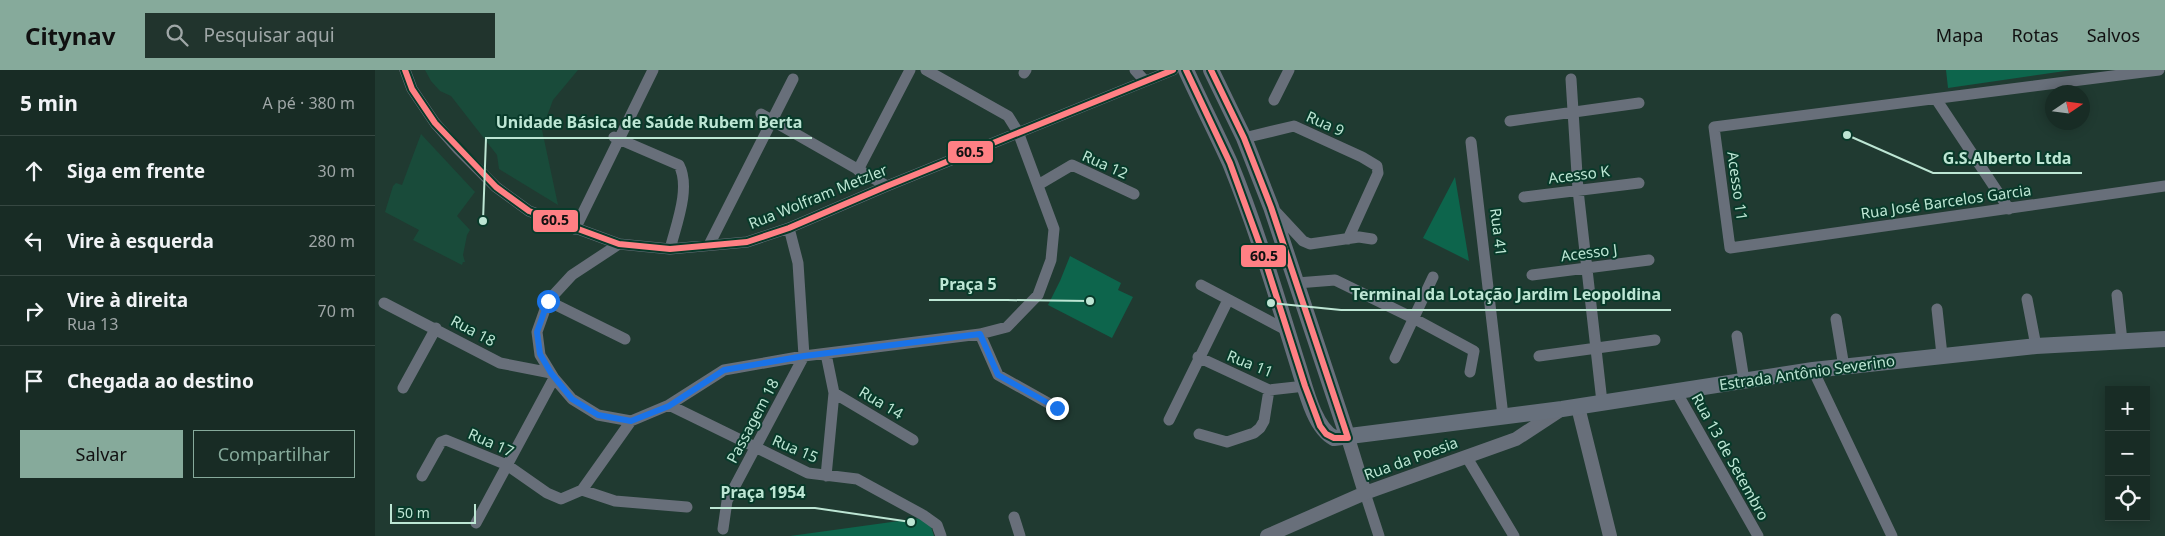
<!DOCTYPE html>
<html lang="pt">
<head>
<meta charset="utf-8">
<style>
  :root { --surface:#182c25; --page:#21342d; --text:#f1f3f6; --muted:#9fa7a7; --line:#364842; --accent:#86aa9b }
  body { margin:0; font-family:"Noto Sans",sans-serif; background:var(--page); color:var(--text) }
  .controls { position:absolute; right:15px; bottom:15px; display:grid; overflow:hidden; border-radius:0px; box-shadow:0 2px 12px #0003 }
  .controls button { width:45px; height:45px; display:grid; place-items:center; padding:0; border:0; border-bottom:1px solid var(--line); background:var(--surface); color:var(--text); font:25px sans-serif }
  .compass { position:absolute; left:1670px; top:15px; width:45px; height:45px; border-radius:50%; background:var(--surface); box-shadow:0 2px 12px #0003; rotate:77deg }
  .scale { position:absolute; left:15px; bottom:12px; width:86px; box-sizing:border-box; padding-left:5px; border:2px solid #bde6d4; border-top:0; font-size:14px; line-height:18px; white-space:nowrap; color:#bde6d4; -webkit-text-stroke:4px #083a2a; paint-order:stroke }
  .stop { position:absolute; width:15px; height:15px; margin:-11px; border:4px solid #1a73e8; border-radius:50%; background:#fff }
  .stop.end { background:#1a73e8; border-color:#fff; box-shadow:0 1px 5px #0008 }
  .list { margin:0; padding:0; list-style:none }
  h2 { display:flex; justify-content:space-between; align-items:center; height:65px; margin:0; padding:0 20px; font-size:21px }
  h2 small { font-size:16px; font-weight:400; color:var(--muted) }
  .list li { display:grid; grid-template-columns:32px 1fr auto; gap:15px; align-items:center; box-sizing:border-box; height:70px; padding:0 20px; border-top:1px solid var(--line) }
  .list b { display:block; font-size:19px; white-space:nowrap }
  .list p { margin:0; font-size:16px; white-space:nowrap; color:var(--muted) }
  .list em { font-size:16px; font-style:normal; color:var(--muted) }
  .actions { display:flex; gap:10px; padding:15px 20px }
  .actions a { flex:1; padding:11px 0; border:1px solid var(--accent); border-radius:0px; text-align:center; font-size:18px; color:var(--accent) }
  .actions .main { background:var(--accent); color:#111 }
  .icon { flex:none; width:28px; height:28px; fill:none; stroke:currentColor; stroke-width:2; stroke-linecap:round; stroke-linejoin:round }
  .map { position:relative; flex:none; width:1790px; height:466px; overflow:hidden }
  header { display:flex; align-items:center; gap:30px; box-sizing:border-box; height:70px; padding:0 25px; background:var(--accent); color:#111 }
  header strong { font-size:24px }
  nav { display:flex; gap:28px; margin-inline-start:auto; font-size:18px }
  .search { width:350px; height:45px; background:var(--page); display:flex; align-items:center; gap:12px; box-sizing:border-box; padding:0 18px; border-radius:0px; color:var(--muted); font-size:19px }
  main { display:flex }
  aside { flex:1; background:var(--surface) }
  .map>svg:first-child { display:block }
  .built { fill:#194b3a }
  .green { fill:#0d654c }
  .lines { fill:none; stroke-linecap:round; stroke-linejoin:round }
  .minor { stroke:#686f7a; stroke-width:11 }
  .tertiary { stroke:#686f7a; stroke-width:14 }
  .secondary { stroke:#67707c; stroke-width:16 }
  .bus-1-casing { stroke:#083a2a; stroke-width:10 }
  .bus-1 { stroke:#ff8084; stroke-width:6 }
  .route { stroke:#1a73e8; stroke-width:6 }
  .labels { text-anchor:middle; stroke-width:4; stroke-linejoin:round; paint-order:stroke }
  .street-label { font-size:15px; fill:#bde6d4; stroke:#083a2a }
  .leader { fill:none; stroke:#bde6d4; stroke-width:2 }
  .callout-dot { fill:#bde6d4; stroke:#083a2a; stroke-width:2 }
  .callout-label { font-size:16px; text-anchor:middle; font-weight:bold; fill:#bde6d4; stroke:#083a2a; stroke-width:4; stroke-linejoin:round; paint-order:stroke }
  .line-badge { stroke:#083a2a; stroke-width:2 }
  .pale-badge-label { font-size:14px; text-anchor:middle; font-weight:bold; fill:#111 }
</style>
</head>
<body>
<header>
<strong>Citynav</strong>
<div class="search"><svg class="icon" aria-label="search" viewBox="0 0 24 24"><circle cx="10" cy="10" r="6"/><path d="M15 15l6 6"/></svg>Pesquisar aqui</div>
<nav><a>Mapa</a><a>Rotas</a><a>Salvos</a></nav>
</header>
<main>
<aside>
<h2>5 min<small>A pé · 380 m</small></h2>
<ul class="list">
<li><svg class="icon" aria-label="ahead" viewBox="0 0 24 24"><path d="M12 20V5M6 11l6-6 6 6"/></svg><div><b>Siga em frente</b></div><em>30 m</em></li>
<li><svg class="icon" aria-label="left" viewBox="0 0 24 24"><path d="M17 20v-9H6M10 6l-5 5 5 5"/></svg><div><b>Vire à esquerda</b></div><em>280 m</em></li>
<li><svg class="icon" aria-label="right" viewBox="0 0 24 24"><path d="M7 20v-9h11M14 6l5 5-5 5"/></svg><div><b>Vire à direita</b><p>Rua 13</p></div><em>70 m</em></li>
<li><svg class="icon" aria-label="arrive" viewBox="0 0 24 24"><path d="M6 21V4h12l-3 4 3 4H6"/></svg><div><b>Chegada ao destino</b></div></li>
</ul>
<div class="actions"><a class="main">Salvar</a><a>Compartilhar</a></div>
</aside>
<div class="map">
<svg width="1790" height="466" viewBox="0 0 1790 466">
  <rect width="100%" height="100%" fill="#203a31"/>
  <path class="built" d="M50,0h153l-25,30 -11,30 16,75 -59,-36 -2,-14 -46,-59 -11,-5 -9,-10z
    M46,64l54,58 -18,24 13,14 -3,5 -4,20 2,7h-2l-1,3 -49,-25 6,-10 -34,-18 8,-26 3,-3 6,2z"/>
  <path class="green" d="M1571,0h126l-124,18z
    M1080,107l14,84 -46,-23z
    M695,186l51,27 -3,7 15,7 -21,41 -64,-33 12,-24z
    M553,447l6,19h-144z"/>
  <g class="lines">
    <path class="minor" d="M30,0l7,19 23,34 23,26 38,38 33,24 90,33 51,5 77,-7 42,-14 98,-42 286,-116
      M760,0l10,11
      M1784,0l-445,57 16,121 435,-62
      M649,3l2,-3
      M1196,9l7,111 24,212
      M1561,29l73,110
      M899,30l15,-30
      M386,44l126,72
      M1135,51l129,-18
      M239,67l65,28c12,23 -3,60 -9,84
      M869,68l50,-12 68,31 15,9 1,7 -30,66
      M1096,72l32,274
      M483,100l52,-100
      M663,115l34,-20 62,29
      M1149,127l115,-14
      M901,142l27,29 7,3 49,-7 13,2
      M200,159l78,-159
      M244,174l-47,31 -24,26 -11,31 3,23 14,23 18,21 26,16 33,6 38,-16 55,-35 80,-14 176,-22 27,-7 31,-32 13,-35 3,-31 -36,-97 -10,-16 -82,-46
      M334,175l84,-166
      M1157,205l117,-15
      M922,213l38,-3 78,38 61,33 -4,21
      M826,215l87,46
      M1742,225l5,46
      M1652,229l9,47
      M173,231l77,38
      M9,233l116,60 51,10
      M1562,239l5,46
      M1461,249l8,48
      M605,264l18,41 59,33
      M1362,266l7,44
      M1164,286l116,-16
      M823,287l71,33 36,-4
      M1020,288l38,-81
      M1438,300l79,166
      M28,318l33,-60
      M459,323l79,47
      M1302,323l81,143
      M294,335l139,68 49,6 66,36 14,10 4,11
      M794,350l59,-120
      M824,364l28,8 27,-9 6,-5 4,-7 5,-31
      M1091,386l48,80
      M47,406l19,-34 5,-2 61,25 40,28 14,6 21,-9 49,-69
      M451,406l8,-83 -8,-39
      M207,420l33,11 72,6
      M990,423l14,43
      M639,447l6,19
      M101,453l78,-145
      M348,459l4,-28 77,-145 -6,-93 -9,-35"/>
    <path class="tertiary" d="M1203,337l32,129
      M973,368l17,55
      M892,466l98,-43 151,-54 46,-30"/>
    <path class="secondary" d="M811,0c14,31 30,62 44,93 27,66 47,135 68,202 7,22 16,63 36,73l228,-29 251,-39 223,-24 129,-7
      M836,0l33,68 27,69 77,231"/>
    <g class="bus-1-casing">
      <path id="bus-1" d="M30,0l7,19 23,34 61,64 33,24 90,33 51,5 77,-7 42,-14 98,-42 286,-116
        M811,0l44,93 31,85 44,138 15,40 6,8 8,4h14l-77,-231 -27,-69 -33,-68"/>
    </g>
    <use href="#bus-1" class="bus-1"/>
  </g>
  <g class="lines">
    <path class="route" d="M173,231l-11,31 3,22 11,19 21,26 26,16 33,6 38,-15 55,-36 80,-14 176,-22 18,41 59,33"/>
  </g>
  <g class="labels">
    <g class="street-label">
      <text transform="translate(950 54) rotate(24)" y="5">Rua 9</text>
      <text transform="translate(730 95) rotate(24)" y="5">Rua 12</text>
      <text transform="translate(1204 105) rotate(-7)" y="5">Acesso K</text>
      <text transform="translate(1362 116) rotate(82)" y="5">Acesso 11</text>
      <text transform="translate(443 127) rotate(-22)" y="5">Rua Wolfram Metzler</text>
      <text transform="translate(1571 132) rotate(-8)" y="5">Rua José Barcelos Garcia</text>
      <text transform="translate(1123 162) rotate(83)" y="5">Rua 41</text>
      <text transform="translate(1214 183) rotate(-7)" y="5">Acesso J</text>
      <text transform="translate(98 261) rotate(28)" y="5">Rua 18</text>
      <text transform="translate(875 294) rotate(22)" y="5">Rua 11</text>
      <text transform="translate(1432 303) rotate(-8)" y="5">Estrada Antônio Severino</text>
      <text transform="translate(506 333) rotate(31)" y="5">Rua 14</text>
      <text transform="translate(378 351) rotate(-62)" y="5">Passagem 18</text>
      <text transform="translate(116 373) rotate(24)" y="5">Rua 17</text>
      <text transform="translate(420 379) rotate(23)" y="5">Rua 15</text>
      <text transform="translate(1355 387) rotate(61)" y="5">Rua 13 de Setembro</text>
      <text transform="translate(1036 389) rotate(-20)" y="5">Rua da Poesia</text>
    </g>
  </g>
  <path class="leader" d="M108 151L111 68H437M1472 65L1558 103H1707M715 231L632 230H554M896 233L966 240H1296M536 452L440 438H335"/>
  <g class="callout-dot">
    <circle cx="108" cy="151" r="5"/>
    <circle cx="1472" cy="65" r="5"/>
    <circle cx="715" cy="231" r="5"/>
    <circle cx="896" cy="233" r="5"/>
    <circle cx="536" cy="452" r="5"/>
  </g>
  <g class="callout-label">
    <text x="274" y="58">Unidade Básica de Saúde Rubem Berta</text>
    <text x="1632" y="94">G.S.Alberto Ltda</text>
    <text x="593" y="220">Praça 5</text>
    <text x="1131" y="230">Terminal da Lotação Jardim Leopoldina</text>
    <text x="388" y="428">Praça 1954</text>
  </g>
  <g class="line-badge">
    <rect x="572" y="70" width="47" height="24" rx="5" fill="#ff8084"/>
    <rect x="157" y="139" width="47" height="24" rx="5" fill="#ff8084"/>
    <rect x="865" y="174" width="47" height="24" rx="5" fill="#ff8084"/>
  </g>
  <g class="pale-badge-label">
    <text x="595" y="87">60.5</text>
    <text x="180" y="155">60.5</text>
    <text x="889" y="191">60.5</text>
  </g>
</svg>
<div class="controls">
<button>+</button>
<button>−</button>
<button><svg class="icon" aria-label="locate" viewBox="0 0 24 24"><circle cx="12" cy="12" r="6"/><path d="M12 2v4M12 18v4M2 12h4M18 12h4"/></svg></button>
</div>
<svg class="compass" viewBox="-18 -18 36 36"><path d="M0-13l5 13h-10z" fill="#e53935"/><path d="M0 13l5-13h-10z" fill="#9fa7a7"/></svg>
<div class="scale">50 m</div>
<div class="stop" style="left:173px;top:231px"></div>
<div class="stop end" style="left:682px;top:338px"></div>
</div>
</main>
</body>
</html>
